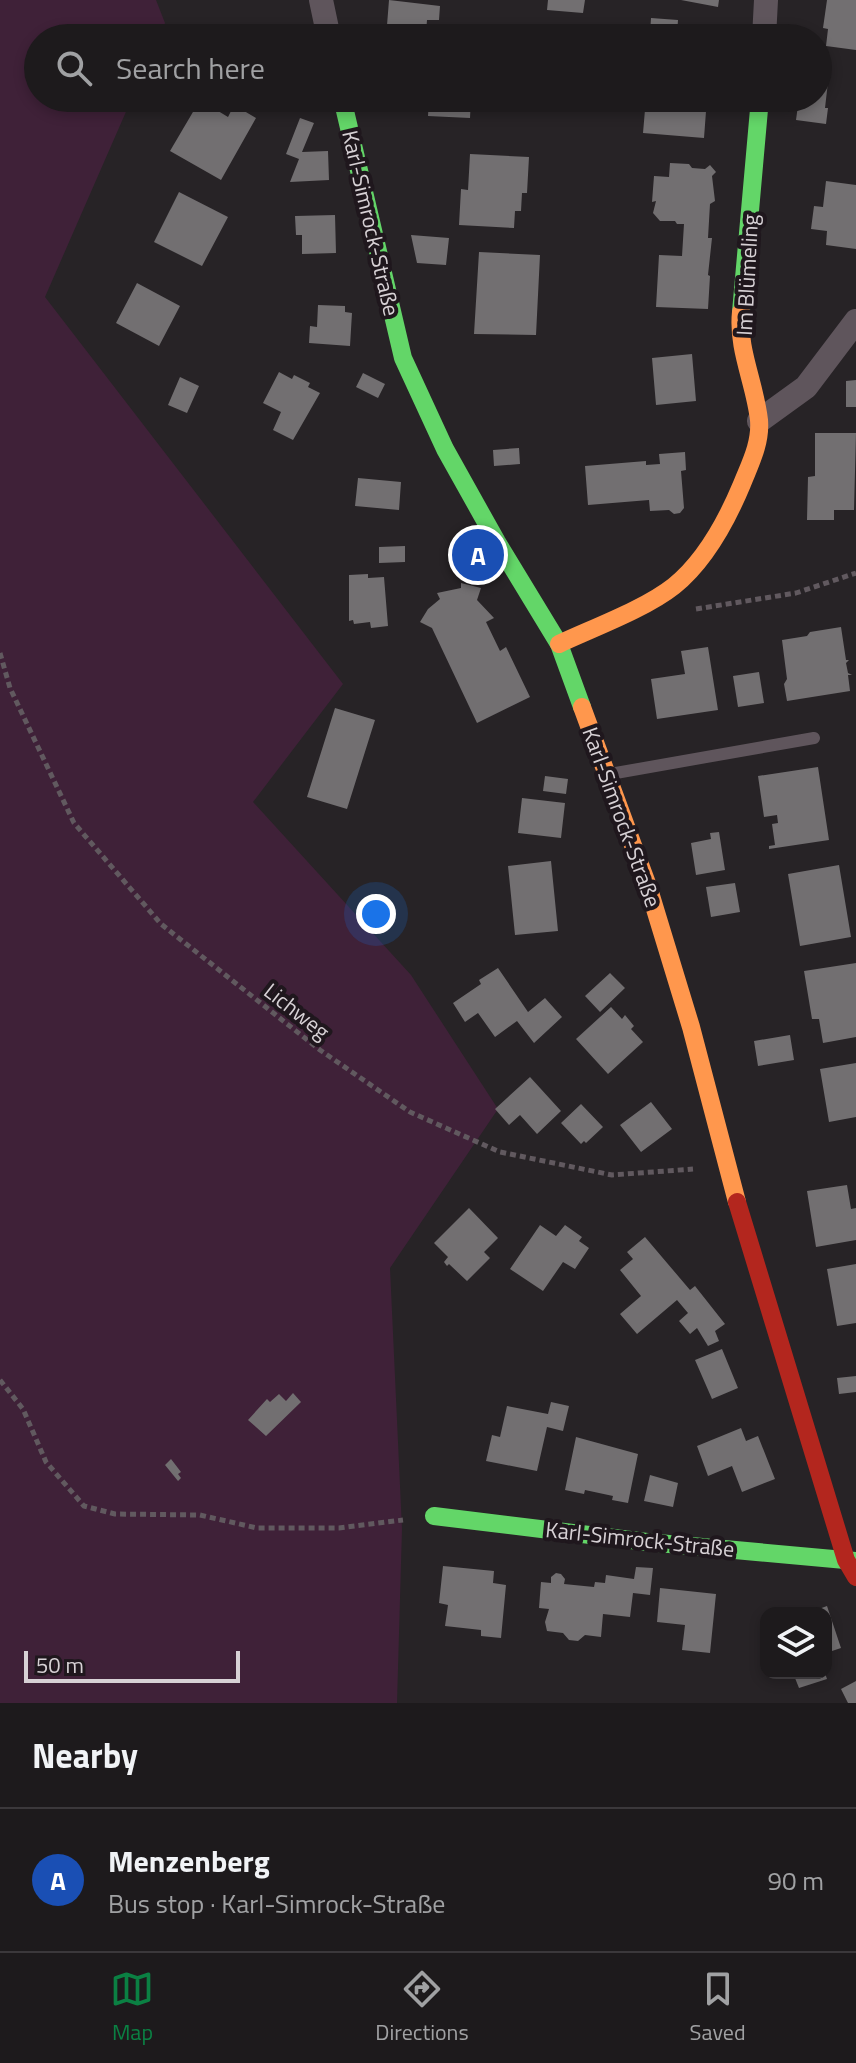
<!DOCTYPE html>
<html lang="en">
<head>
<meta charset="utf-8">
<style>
  :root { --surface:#1d1a1c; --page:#252325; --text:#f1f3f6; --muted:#a0a1a3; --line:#3b383b; --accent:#0b8043 }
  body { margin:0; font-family:"Titillium Web",sans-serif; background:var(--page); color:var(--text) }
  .controls { position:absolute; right:24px; bottom:24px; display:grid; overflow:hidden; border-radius:16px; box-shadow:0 4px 12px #0003 }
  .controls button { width:72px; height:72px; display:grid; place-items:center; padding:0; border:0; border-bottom:2px solid var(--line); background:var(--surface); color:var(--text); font:40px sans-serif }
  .scale { position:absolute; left:24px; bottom:20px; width:216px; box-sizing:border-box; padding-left:8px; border:4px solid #d7d1d5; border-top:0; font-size:22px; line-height:28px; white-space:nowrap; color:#d7d1d5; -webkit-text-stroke:6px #1f171d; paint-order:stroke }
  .you { position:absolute; left:376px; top:914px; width:28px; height:28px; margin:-20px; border:6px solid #fff; border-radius:50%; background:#1a73e8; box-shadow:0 0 0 12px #1a73e833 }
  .badge { display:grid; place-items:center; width:52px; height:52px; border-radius:50%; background:var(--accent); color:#fff; font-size:26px; font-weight:700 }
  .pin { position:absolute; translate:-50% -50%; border:4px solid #fff; box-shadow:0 2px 8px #0006 }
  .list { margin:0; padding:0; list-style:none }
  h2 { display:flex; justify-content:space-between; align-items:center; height:104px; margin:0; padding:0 32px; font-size:34px }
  h2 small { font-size:26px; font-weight:400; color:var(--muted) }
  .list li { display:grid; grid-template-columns:52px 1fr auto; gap:24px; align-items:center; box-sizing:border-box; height:144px; padding:0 32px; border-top:2px solid var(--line) }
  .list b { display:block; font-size:30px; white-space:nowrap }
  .list p { margin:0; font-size:26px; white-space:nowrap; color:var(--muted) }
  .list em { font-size:26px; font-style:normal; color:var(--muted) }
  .icon { flex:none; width:44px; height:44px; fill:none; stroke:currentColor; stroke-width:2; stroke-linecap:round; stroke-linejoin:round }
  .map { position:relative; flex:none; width:856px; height:1703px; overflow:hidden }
  .search { position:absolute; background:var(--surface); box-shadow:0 4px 12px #0003; left:24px; right:24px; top:24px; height:88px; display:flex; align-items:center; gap:20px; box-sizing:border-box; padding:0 28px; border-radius:44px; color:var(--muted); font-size:30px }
  .sheet { height:248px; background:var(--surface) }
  nav { display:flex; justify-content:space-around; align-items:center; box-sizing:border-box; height:112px; border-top:2px solid var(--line); background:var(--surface); font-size:22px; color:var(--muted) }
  nav a { display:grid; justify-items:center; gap:4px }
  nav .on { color:var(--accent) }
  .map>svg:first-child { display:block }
  .green { fill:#3f2138 }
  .building { fill:#726f71 }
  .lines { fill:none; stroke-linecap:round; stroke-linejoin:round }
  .path { stroke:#61595f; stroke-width:5; stroke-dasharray:6 4; stroke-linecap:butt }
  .lane { stroke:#5f555c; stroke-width:12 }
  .street { stroke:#5f555c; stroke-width:24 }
  .fast { stroke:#63d668; stroke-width:18 }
  .slow { stroke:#ff974d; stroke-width:18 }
  .jam { stroke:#b3261e; stroke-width:18 }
  .labels { text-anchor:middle; stroke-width:8; stroke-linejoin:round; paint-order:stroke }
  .street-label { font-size:22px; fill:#d7d1d5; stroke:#1f171d }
</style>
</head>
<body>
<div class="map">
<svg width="856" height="1703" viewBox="0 0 856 1703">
  <rect width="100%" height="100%" fill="#272326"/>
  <path class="green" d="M0,0h156l9,23 -7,15h-120v60h94l-87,199 298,387 -90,118 158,173 87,134 -108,159 12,261 -5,174h-397z"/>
  <path class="building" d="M389,0l51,6 -1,14h-12l-1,13h-4v4l-36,1z
    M548,0h37l-2,13 -36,-3z
    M681,0h38l-1,7z
    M827,0h29v50l-30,-4 2,-17 -5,-1z
    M651,18l27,2 -1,15 -27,-2z
    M818,81l10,1 -3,26h3l-2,16 -30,-4 3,-22h19z
    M429,98h42l-1,20 -42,-2z
    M646,98h61l-3,40 -61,-5z
    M200,100l28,17 6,-12 22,13 -35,62 -51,-29z
    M300,118l14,5 -12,29 26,-1 1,29 -39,2 9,-23 -13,-5z
    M470,154l59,3 -2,36h-5l-1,18h-6l-1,17 -55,-3 2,-36 7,1z
    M670,163l19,1 3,4 13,1 5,-4 6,7 -4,4 3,25 -5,3 -2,34h4l-4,37 2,1 -2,33 -52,-2 3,-52 23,1 2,-32h-7l-2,-3h-15l-7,-8 3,-12 -4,1 2,-26 15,1z
    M826,181l30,4v64l-30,-4 1,-14 -16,-2 3,-23 9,1z
    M179,192l49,25 -26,49 -48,-24z
    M335,215l1,38 -34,1v-19h-6l-1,-19z
    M411,235l38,3 -3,27 -29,-2z
    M479,252l61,3 -4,80 -62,-1z
    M137,283l43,23 -21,40 -43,-23z
    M318,305l27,1v6l7,1 -2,33 -41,-3 1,-17 7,1z
    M692,354l4,47 -40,4 -4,-47z
    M279,372l13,7 2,-4 16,8 -2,4 12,6 -27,47 -20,-10 8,-18 -18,-9z
    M363,373l22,11 -7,14 -22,-11z
    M180,377l19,9 -12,27 -19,-8z
    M856,380v27h-10v-26z
    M815,433h41l-2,77h-20v10h-27l1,-43 7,-1z
    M519,448l1,16 -26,2 -1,-16z
    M685,452l1,18 -5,1 3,37 -4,5 -6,1 -5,-4 -19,1 -1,-11 -61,5 -3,-39 61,-5v4l14,-1 -1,-10z
    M358,478l43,4 -2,28 -44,-4z
    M405,546v16l-26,1v-16z
    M368,574v4l16,-1 4,49 -17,2 -1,-6 -16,2 -1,-4 -4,1v-46z
    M461,583l20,5 -4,12 17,18 -8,4 14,29 6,-4 24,50 -53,26 -45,-95 -12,-6 8,-13 12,-10 -3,-6 24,-5z
    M841,627l5,33h3l-3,3 2,10 4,2h-4l2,16 -63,10 -3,-17 3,-5 -5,-39 25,-4 3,-4z
    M708,647l10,63 -61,9 -6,-40 34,-5 -4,-23z
    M759,672l5,31 -26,4 -5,-31z
    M335,708l40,12 -28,89 -40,-12z
    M818,767l11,73 -60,9v-3l6,-1 -3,-21 6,-1 -1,-8 -13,2 -6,-41z
    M545,776l23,3 -2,15 -23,-3z
    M522,798l43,5 -4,35 -43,-5z
    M719,832l6,38 -29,5 -5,-32 20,-4 -1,-6z
    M551,861l7,70 -43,4 -7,-69z
    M839,865l12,72 -51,9 -12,-72z
    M735,883l5,29 -29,5 -5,-30z
    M856,963v74l-33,6 -4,-24h-7l-8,-48z
    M498,968l30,44 17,-14 17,19 -28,26 -17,-22 -22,16 -17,-24 -13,9 -12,-19 28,-19 -2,-4z
    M610,973l15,15 -25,24 -15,-16z
    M611,1007l11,12 3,-4 9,11 -3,3 12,13 -35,32 -32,-35z
    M790,1035l4,25 -36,6 -4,-25z
    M856,1063v54l-27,5 -9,-53z
    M530,1077l31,34 -24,23 -17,-19 -11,10 -14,-16z
    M651,1102l21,27 -31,23 -21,-27z
    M581,1104l22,23 -17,16 -2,-2 -3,3 -20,-21z
    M847,1185l4,24 5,-1v32l-40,7 -9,-56z
    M469,1208l29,30 -14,14 6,6 -23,23 -18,-17 -2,2 -3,-4 4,-5 -14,-14z
    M540,1225l16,11 9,-11 17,12 -3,4 10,7 -14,21 -12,-7 -20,29 -33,-22z
    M645,1237l45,53 5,-4 30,38 -10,7 4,10 -11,5 -11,-18 -7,6 -11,-13 9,-8 -11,-13 -40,34 -17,-20 21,-18 -21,-26 13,-11 -6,-7z
    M856,1264v59l-19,3 -10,-57z
    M722,1349l16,39 -26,11 -17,-39z
    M856,1376v16l-17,2 -2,-16z
    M293,1393l8,9 -35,34 -18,-16 19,-21 3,3 9,-8 7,7z
    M551,1402l18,4 -6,25 -16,-4 -10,44 -51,-10 6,-26 8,2 7,-31 41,8z
    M741,1428l5,13 12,-5 17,43 -33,13 -10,-26 -24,10 -11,-30z
    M576,1437l62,17 -10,49 -16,-3 1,-4 -28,-6 -1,4 -19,-4z
    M171,1459l10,13 -3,2 3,4 -3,3 -13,-16z
    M650,1475l28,8 -5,24 -29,-6z
    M443,1566l51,5 -1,12 13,2 -5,53 -20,-2v-6l-36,-4 3,-21 -9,-2z
    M636,1567l17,1 -3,27 -17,-2 -3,24 -27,-3 -2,23 -16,-2 -7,6 -9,-1 -6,-7 -16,-2 -2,-9 4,-13 -10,-1 2,-26 10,1v-6l5,-4 5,1 4,5 -1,5 30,3 1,-5 10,1 1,-8 28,4z
    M660,1588l56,6 -6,59 -28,-3 3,-25 -28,-3z
    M827,1606l14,42 -15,5v-40h-18z
    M793,1673h32l2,6 -28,9z
    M856,1681v22h-8l-7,-14z"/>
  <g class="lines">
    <path class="path" d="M696,609l100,-16 60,-20
      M0,653l10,35 64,135 87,101 159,126 90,62 90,40 112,23 81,-6
      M0,1380l23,29 23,53 38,44 31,8 85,1 57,13h82l64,-8"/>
    <path class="lane" d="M610,774l204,-36"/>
    <path class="street" d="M321,0l8,38
      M764,38l2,-38
      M759,421l47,-34 50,-66"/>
    <path class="fast" d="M342,98l61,260 42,91 52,93 62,102 23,63
      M741,312l19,-214
      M434,1516l213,26 209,19"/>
    <path class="slow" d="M559,644c34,-16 86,-35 115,-58 31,-25 53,-66 68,-102 8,-20 19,-41 17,-64 -4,-37 -22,-71 -18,-108
      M582,707l66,179 43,141 46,175"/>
    <path class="jam" d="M737,1202l109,358 10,17"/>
  </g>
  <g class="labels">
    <g class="street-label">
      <text transform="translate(371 223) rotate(77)" y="8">Karl-Simrock-Straße</text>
      <text transform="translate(747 275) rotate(-87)" y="8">Im Blümeling</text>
      <text transform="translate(622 817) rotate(70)" y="8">Karl-Simrock-Straße</text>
      <text transform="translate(297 1011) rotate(38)" y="8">Lichweg</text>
      <text transform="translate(640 1539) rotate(6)" y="8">Karl-Simrock-Straße</text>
    </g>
  </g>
</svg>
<div class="controls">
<button><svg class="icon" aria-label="layers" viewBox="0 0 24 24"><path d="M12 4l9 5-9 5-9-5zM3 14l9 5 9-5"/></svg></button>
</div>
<div class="scale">50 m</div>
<div class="you"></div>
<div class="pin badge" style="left:478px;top:555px;background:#1a4fb4">A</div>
<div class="search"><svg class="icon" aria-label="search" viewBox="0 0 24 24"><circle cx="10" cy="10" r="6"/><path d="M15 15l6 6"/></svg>Search here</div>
</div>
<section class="sheet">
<h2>Nearby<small></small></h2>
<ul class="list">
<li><span class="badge" style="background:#1a4fb4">A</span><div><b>Menzenberg</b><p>Bus stop · Karl-Simrock-Straße</p></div><em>90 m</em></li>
</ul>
</section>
<nav>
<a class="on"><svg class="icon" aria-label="map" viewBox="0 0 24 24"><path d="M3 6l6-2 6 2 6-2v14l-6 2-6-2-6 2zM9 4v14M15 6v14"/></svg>Map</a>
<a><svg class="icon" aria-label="directions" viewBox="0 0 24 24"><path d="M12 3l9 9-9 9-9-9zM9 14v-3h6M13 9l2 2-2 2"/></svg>Directions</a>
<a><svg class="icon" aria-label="saved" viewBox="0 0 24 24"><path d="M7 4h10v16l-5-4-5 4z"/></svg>Saved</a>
</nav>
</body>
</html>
